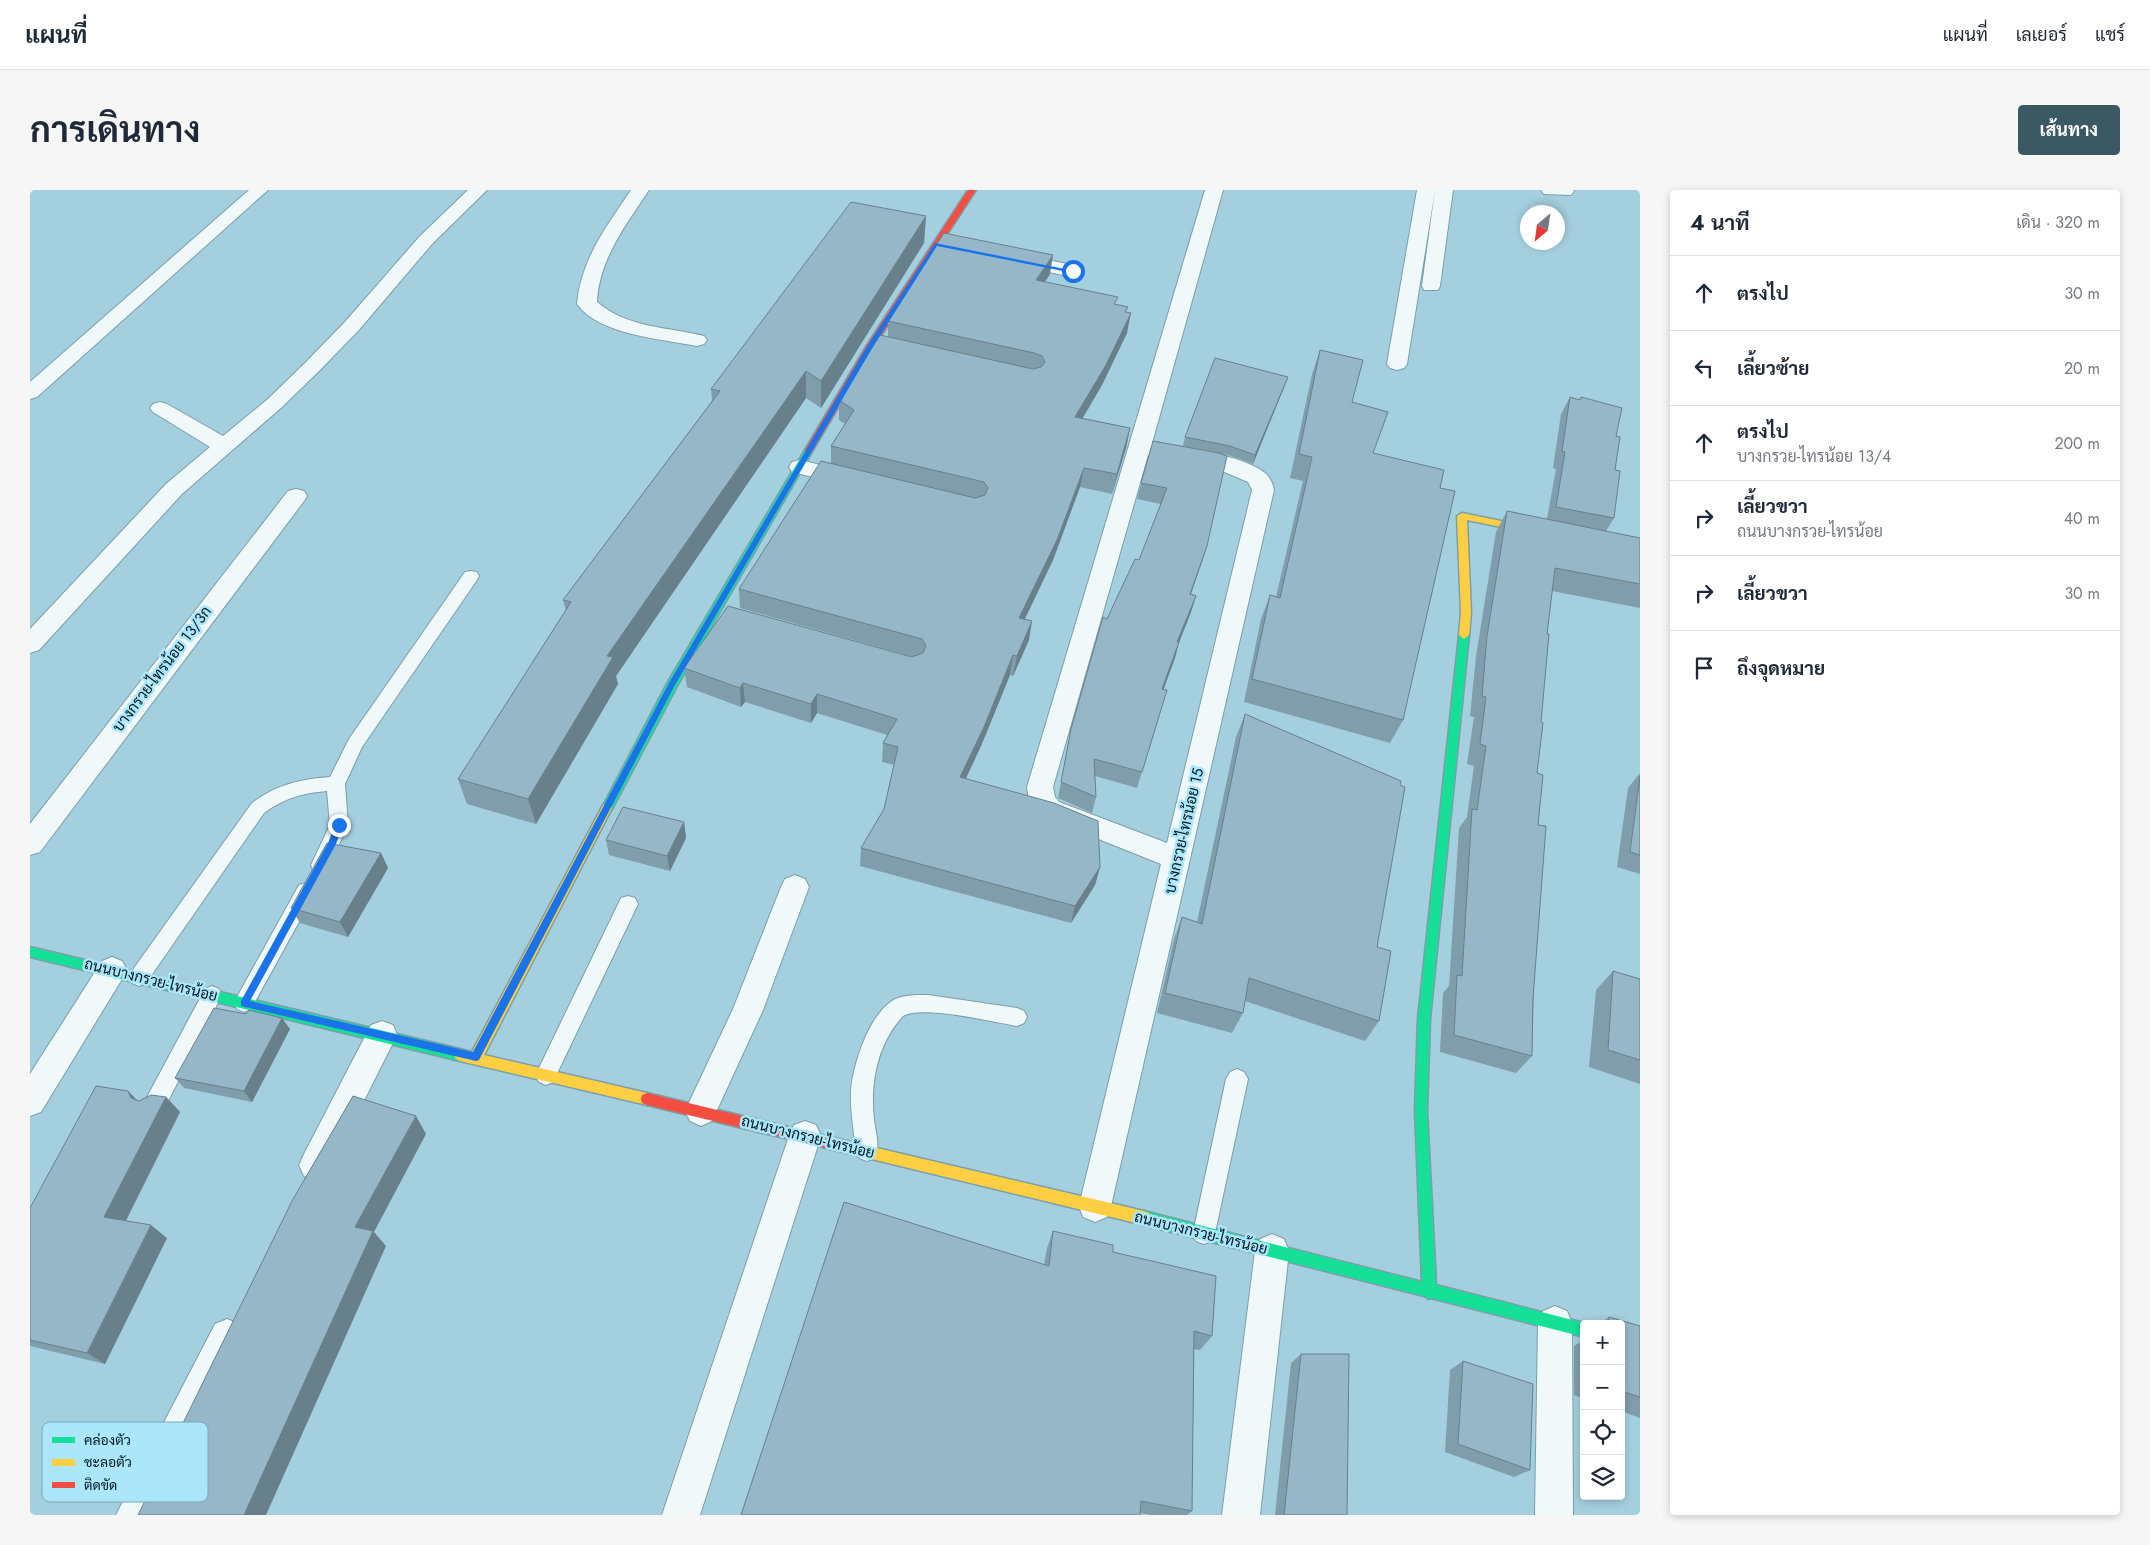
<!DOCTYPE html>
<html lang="th">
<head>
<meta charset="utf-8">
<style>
  :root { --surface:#fff; --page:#f6f6f7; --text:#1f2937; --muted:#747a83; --line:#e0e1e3; --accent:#3b5962 }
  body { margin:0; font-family:Jost,Sarabun,sans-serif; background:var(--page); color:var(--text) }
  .controls { position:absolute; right:15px; bottom:15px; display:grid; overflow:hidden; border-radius:5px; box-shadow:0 2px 8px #0003 }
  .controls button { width:45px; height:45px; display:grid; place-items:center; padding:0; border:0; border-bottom:1px solid var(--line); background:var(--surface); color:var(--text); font:25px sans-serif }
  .compass { position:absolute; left:1490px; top:15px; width:45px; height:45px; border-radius:50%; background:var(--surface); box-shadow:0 2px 8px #0003; rotate:209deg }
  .stop { position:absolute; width:15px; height:15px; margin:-11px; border:4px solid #1a73e8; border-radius:50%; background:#fff }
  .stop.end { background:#1a73e8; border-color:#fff; box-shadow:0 1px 5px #0008 }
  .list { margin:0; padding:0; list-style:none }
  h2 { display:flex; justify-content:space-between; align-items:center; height:65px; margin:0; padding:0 20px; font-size:21px }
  h2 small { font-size:16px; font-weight:400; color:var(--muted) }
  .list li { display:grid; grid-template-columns:32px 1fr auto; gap:15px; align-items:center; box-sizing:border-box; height:75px; padding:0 20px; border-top:1px solid var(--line) }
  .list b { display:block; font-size:19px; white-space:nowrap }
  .list p { margin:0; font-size:16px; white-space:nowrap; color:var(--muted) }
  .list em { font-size:16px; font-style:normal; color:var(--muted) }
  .icon { flex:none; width:28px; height:28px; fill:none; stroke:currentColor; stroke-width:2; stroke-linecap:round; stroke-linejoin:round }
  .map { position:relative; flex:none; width:1610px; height:1325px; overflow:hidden; border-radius:5px }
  header { display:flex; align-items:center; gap:30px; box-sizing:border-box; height:70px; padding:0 25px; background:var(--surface); border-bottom:1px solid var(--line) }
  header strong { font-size:24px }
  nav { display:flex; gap:28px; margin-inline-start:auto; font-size:18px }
  .intro { display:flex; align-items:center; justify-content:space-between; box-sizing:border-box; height:120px; padding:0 30px }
  h1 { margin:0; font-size:35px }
  .button { padding:12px 22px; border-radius:5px; background:var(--accent); color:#fff; font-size:18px; font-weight:700 }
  main { display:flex; gap:30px; padding:0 30px }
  aside { flex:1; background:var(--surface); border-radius:5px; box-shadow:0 2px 8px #0003 }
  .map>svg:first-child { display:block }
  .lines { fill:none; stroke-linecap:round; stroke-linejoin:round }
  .lane-casing { stroke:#7b9faa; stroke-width:2 }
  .street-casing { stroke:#7b9faa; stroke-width:2 }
  .fast-casing { stroke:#7b9faa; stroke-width:3 }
  .slow-casing { stroke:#7b9faa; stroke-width:3 }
  .jam-casing { stroke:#7b9faa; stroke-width:3 }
  .lane { fill:#f1f8fa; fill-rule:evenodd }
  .street { fill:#f1f8fa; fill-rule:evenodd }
  .fast { fill:#16e098; fill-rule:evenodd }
  .slow { fill:#ffcf43; fill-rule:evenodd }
  .jam { fill:#f24e42; fill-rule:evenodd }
  .wall { fill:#809dab }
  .shaded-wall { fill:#68808b }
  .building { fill:#95b7c7; stroke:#68808b }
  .route { fill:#1a73e8 }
  .labels { text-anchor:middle; stroke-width:5; stroke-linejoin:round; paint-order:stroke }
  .street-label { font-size:15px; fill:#021920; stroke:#abe6fa }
  .key { fill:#abe6fa; stroke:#78a8b9; stroke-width:1 }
  .key-label { font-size:14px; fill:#021920 }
</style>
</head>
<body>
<header>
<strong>แผนที่</strong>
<nav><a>แผนที่</a><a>เลเยอร์</a><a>แชร์</a></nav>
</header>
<div class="intro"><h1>การเดินทาง</h1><a class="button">เส้นทาง</a></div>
<main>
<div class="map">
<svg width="1610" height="1325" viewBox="0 0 1610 1325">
  <rect width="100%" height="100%" fill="#a4cfde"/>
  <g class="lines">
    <g class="lane-casing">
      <path id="lane" d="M441,381l6,1 2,4 -2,4 -115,167 -17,37 3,41 -21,45 -7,3 -7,-3 -2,-5 19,-40 -3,-34c-25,2 -42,7 -63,22l-118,170 -7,3 -7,-3 -3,-6 3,-6 120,-168c24,-18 48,-24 78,-26l19,-38 116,-167z
        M276,693l7,2 3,6 -65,118 -7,3 -7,-3 -3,-6 3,-6 62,-112z
        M598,706l7,2 3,6 -85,178 -7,3 -7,-3 -4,-7 4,-7 82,-170z
        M182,796l7,3 3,6 -59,116 -8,3 -8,-3 -3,-7 3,-7 58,-108z
        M898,805l89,13 7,3 3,6 -3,6 -7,3c-24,-4 -94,-21 -114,-10 -26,28 -33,67 -29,104 2,13 6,26 1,38l-8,3 -8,-3 -3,-7c-2,-20 -6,-41 -5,-61 2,-25 17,-70 37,-86 11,-10 27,-9 40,-9z
        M1207,879l7,3 4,7 -33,154 -3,8 -8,3 -8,-3 -3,-8 33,-154 4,-7z"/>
    </g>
    <g class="street-casing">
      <path id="street" d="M219,0h19l-231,207 -7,2v-17z
        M438,0h19l-55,54 -74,87 -39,40 -37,36 -100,87 -143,156 -9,3v-24l136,-145 44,-37 -57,-35 -3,-4 3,-4 7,-2 7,2 56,32 45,-37 37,-36 39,-40 76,-87z
        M601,0h18c-23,35 -50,69 -52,112 30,26 71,25 107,34l3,4 -3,4 -7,2c-35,-7 -98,-11 -120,-42 4,-45 30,-78 54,-114z
        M1175,0h18l-71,253c28,4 92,12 113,30 5,4 8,11 9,17l-163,716 -4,11 -12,5 -12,-5 -4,-11 82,-342 -120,-48 -12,-14 -2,-15zM1118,265l67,13 33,14 4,8 -85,353 -108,-41 -4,-5 -2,-10z
        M1387,0h18l-28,174 -3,4 -7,2 -7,-2 -3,-4z
        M1405,0h18l-13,96 -2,4h-14l-2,-4z
        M1511,0h32l1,1 -3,4 -27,-1z
        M985,64l58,11 7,2 2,4 -2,4 -7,2 -65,-13 -2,-4 2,-4z
        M770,270l58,14 3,5 -3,5 -8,2 -58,-14 -3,-5 3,-5z
        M266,299l8,2 3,5 -3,5 -264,351 -10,3v-31l258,-333z
        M765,685l10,4 4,8 -46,123 -51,111 -11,5 -11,-5 -5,-10 48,-102 48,-122 4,-8z
        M82,767l10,4 5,9 -5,9 -81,133 -11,4v-42l72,-113z
        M352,831l11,4 4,10 -71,141 -11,4 -11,-4 -5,-11 5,-11 67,-129z
        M775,931l11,4 5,11 -121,379h-38l127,-379 5,-11z
        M1242,1044l12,5 5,12 -29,264h-38l33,-264 5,-12z
        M1525,1116l12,5 5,12 1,192h-38l3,-192 5,-12z
        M197,1129l12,5 5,12 -89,179h-39l99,-191z"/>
    </g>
    <g class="fast-casing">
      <path id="fast" d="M779,257l4,3 -136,236 -66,125h-8l-1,-3 66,-126 137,-232z
        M1434,441l5,4 -39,384 -3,91 9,175 148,38 2,1h-2v13l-153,-39 -2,1 -5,-3 -280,-71 -5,-2 -2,-5 2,-5 5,-2 278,71 -7,-172 3,-91 41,-384z
        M0,757l430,102 4,2 2,4 -2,4 -4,2 -430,-104z"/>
    </g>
    <g class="slow-casing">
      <path id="slow" d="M1432,323l74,15 5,3 -5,3 -69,-14 4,93 -2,22 -5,4 -5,-4 2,-22 -4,-97z
        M577,614l4,1 1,3 -128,247 163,38 5,2 1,4 -1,4 -5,2 -187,-44 -4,-2 -2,-4 2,-4 4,-2 12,3 131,-247z
        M800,947l314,74 5,2 2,5 -2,5 -5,2 -314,-76 -5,-2 -2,-4 2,-4z"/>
    </g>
    <g class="jam-casing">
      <path id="jam" d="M938,0h8l-101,155 -62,105 -1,2h-6l-1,-2 62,-105z
        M617,903l183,44 5,2 2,4 -2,4 -5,2 -183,-44 -5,-2 -1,-4 1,-4z"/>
    </g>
    <use href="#lane" class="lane"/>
    <use href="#street" class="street"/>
    <use href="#fast" class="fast"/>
    <use href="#slow" class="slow"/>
    <use href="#jam" class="jam"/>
  </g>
  <path class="wall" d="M896,26l-2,27 -103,165 -15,-10 -190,278 2,8 -82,140 -69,-20 -9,-25 108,-168 -3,-11 149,-199 -1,-12z
    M1020,84l-5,8 71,22 11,9v20l-25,52 -19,33 47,10 -4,20 -14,46 -32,-7 -27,73 -28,59 4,21 -16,36 -3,-1 -29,71 -15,32 134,89 -5,18 -24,38 -211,-57 1,-18 23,-39 10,-44 -12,-3 1,-19 4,-8 -70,-22 -6,10 -66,-21 -4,5 -54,-20 -3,-19 228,-11h2l-174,-49 -1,-19 92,-125v-18l14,-22 -6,-4v-20l49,-64v-15z
    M1290,160l32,52 21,51 67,35 -37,232 -13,23 -146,-41 17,-83 9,-24 6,2 27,-116 -13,-3 22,-104z
    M1255,195l-32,79 -25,-9 -45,-9 2,-9z
    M1540,207l46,39 -2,82 -8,13 34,7v70l-88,-17 -5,43 -10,139 1,52 -6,231 -16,17 -76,-21 3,-59 6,-7 10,-158 8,-11 7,-51 -7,-2 7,-47 -4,-1 6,-60 20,-124 11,-21 40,8 9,-50 -3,-1 8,-54z
    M1123,251l54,105 -16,48 5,2 -5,16 -12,30 -4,16 -12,31 4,1 -30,98 -42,-12 1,21 -4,16 -34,-15 13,-69 36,-110 32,-59 22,-56 -24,-5z
    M1215,524l132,233 2,74 -14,20 -120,-40 -2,12 -11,20 -75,-20 17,-74 8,-22 15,5 39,-185z
    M1610,583v101l-23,-7 11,-79z
    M654,632l2,16 -16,33 -61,-16 -3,-15z
    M351,663l7,15 -40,69 -48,-14 -9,-15z
    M1583,781l27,8v105l-51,-17 7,-77z
    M260,839l-38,73 -68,-14 -9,-10z
    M98,901l8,9 3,1 27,-4 14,15 -54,109 41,17 -62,126 -75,-18v-138z
    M1023,1041l60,21 99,84 -12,14 -6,-1 -2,162 -5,4h-36l-11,-2 -96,-248 3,-17z
    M1579,1127l31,9v92l-19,-7v-87h-23z
    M1554,1150v59l-10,-4v-49z
    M1271,1164l46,161h-72l16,-152z
    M1433,1171l67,109 -16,7 -69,-25 5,-82z"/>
  <path class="shaded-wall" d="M896,26l-2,27 -103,165v-27z
    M1023,65l-3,19 -17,25 3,-19z
    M1101,123l-4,20 -25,52 -31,52 4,-20z
    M776,181v27l-190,278 2,8 -82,140 -8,-25 79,-143z
    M1258,187l-3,8 -32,79 2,-9z
    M1100,238l-4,20 -14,46 5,-20z
    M1054,278l-4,19 -27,73 -37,77 3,-19z
    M1177,356l-5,16 -17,48 5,-16z
    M1166,406l-5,16 -18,46 4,-16z
    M1002,431l-3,19 -16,36 4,-20z
    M1149,452l-4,16 -17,47 4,-16z
    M983,465l-3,20 -29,71 -23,49 2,-18z
    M713,493l2,19 -4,5 -1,-19z
    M787,504v19l-6,10v-19z
    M654,632l2,16 -16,33 -3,-15z
    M351,663l7,15 -40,69 -8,-15z
    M1070,677l-5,18 -24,38 4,-17z
    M252,828l8,11 -38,73 -8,-11z
    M98,901l15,15 -12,-8z
    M136,907l14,15 -59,118 -17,-13z
    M386,926l10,18 -52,98 12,14 -120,269h-22l111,-288z
    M121,1035l16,13 -62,126 -18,-11z"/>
  <path class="building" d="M821,12l75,14 -105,165 -15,-10 -199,285 6,1 -85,142 -70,-20 113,-177 -8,-2 157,-209 -9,-2z
    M914,43l109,22 -17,25 82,17 -4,7 14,3 -3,5 6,1 -25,52 -31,52 55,11 -13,46 -33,-6 -27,72 -38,78 13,3 -15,35 -4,-1 -29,72 -24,50 94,26 44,18 2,46 -25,39 -214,-58 23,-39 14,-62 -15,-4 14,-24 -80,-25 -6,10 -68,-21 -3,5 -56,-20 44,-62 184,51 11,-4 3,-7 -4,-7 -183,-50 82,-128 154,37 10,-3 3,-7 -4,-6 -153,-36 23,-36 -15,-10 41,-65 153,34 8,-2 4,-5 -3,-6 -8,-3 -146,-32z
    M1290,160l43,10 -11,42 36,10 -15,41 71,17 -4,18 15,3 -52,229 -151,-41 18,-84 10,3 32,-141 -13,-3z
    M1185,168l73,19 -33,78 -25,-9 -45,-9z
    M1540,207l10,3 1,-3 41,11 -6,28 4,1 -5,33 5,1 -6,47 -58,-11 9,-55 -3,-1z
    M1123,251l66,12 8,3 -20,90 -17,48 6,2 -19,46h2l-17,47 5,1 -25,82 -48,-13 2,38 -35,-15 10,-53 32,-112 4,2 28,-60 4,1 28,-72 -26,-5z
    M1477,321l133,27v46l-85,-16 -8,66h2l-8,88 2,1 -6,50 6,2 -5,50 8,1 -13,172 -1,58 -78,-21 3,-60 5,1 10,-167 5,1 9,-64 -6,-2 6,-47 -4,-1 5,-60z
    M1215,524l156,67 -1,4 5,2 -28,160 14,4 -12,70 -130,-43 -6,35 -78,-20 17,-76 20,7z
    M1610,586v79l-10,-3z
    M593,617l61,15 -17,34 -61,-16z
    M297,653l54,10 -41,69 -49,-14z
    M1583,781l27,8v81l-32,-10z
    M184,818l32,6 3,-4 33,8 -38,73 -69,-13z
    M66,896l32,5 3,7 8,3 12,-6 15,2 -62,120 47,8 -64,128 -57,-13v-132z
    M323,906l63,20 -61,111 18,4 -129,284h-106l154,-314z
    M814,1012l205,64 4,-35 60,14v7l103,24 -4,60 -18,-5 -2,180 -51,-10 -1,14h-399z
    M1579,1127l31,9v71l-19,-6v-67h-13z
    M1271,1164h48l-2,161h-63z
    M1433,1171l70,23 -3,86 -72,-26z"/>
  <path class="route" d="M905,53l140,28 -2,2 -136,-27 -63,99 -199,340 -196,375 -3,1 -235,-55v-5l87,-158 8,-20 3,-1 4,3 -7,19 -86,157 223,51 196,-369 199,-338z"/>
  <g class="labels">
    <g class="street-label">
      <text transform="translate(132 479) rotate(-53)" y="5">บางกรวย-ไทรน้อย 13/3ก</text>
      <text transform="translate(1154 641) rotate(-77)" y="5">บางกรวย-ไทรน้อย 15</text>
      <text transform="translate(121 790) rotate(14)" y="5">ถนนบางกรวย-ไทรน้อย</text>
      <text transform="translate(778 947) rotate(14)" y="5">ถนนบางกรวย-ไทรน้อย</text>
      <text transform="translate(1171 1043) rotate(14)" y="5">ถนนบางกรวย-ไทรน้อย</text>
    </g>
  </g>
  <rect x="12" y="1232" width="166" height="80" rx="8" class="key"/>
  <rect x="22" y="1247" width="23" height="6" fill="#16e098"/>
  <rect x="22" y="1269" width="23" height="7" fill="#ffcf43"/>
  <rect x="22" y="1292" width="23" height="6" fill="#f24e42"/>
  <g class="key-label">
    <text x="54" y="1255">คล่องตัว</text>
    <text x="54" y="1277">ชะลอตัว</text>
    <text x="54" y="1300">ติดขัด</text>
  </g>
</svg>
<div class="controls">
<button>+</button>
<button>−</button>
<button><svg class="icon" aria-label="locate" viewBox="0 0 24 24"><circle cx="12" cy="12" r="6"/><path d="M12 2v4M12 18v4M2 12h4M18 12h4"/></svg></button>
<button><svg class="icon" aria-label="layers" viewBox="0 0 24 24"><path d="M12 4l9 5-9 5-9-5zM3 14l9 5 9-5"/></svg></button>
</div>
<svg class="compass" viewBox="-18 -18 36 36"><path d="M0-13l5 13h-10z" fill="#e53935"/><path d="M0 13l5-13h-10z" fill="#747a83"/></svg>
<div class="stop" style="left:1043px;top:81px"></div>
<div class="stop end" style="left:309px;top:635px"></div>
</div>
<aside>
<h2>4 นาที<small>เดิน · 320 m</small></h2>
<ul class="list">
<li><svg class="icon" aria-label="ahead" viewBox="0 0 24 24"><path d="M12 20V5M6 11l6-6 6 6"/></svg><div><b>ตรงไป</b></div><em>30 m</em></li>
<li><svg class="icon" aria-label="left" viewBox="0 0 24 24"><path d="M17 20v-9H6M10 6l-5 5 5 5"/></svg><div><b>เลี้ยวซ้าย</b></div><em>20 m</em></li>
<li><svg class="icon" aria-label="ahead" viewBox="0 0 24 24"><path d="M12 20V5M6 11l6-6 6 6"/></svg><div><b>ตรงไป</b><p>บางกรวย-ไทรน้อย 13/4</p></div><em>200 m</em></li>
<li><svg class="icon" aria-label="right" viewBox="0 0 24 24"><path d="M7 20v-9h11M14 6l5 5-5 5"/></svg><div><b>เลี้ยวขวา</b><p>ถนนบางกรวย-ไทรน้อย</p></div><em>40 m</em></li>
<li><svg class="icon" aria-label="right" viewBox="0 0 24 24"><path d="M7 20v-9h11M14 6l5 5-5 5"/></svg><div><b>เลี้ยวขวา</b></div><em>30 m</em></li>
<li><svg class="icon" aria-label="arrive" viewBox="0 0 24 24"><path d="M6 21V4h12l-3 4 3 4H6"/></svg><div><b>ถึงจุดหมาย</b></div></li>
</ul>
</aside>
</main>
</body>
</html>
